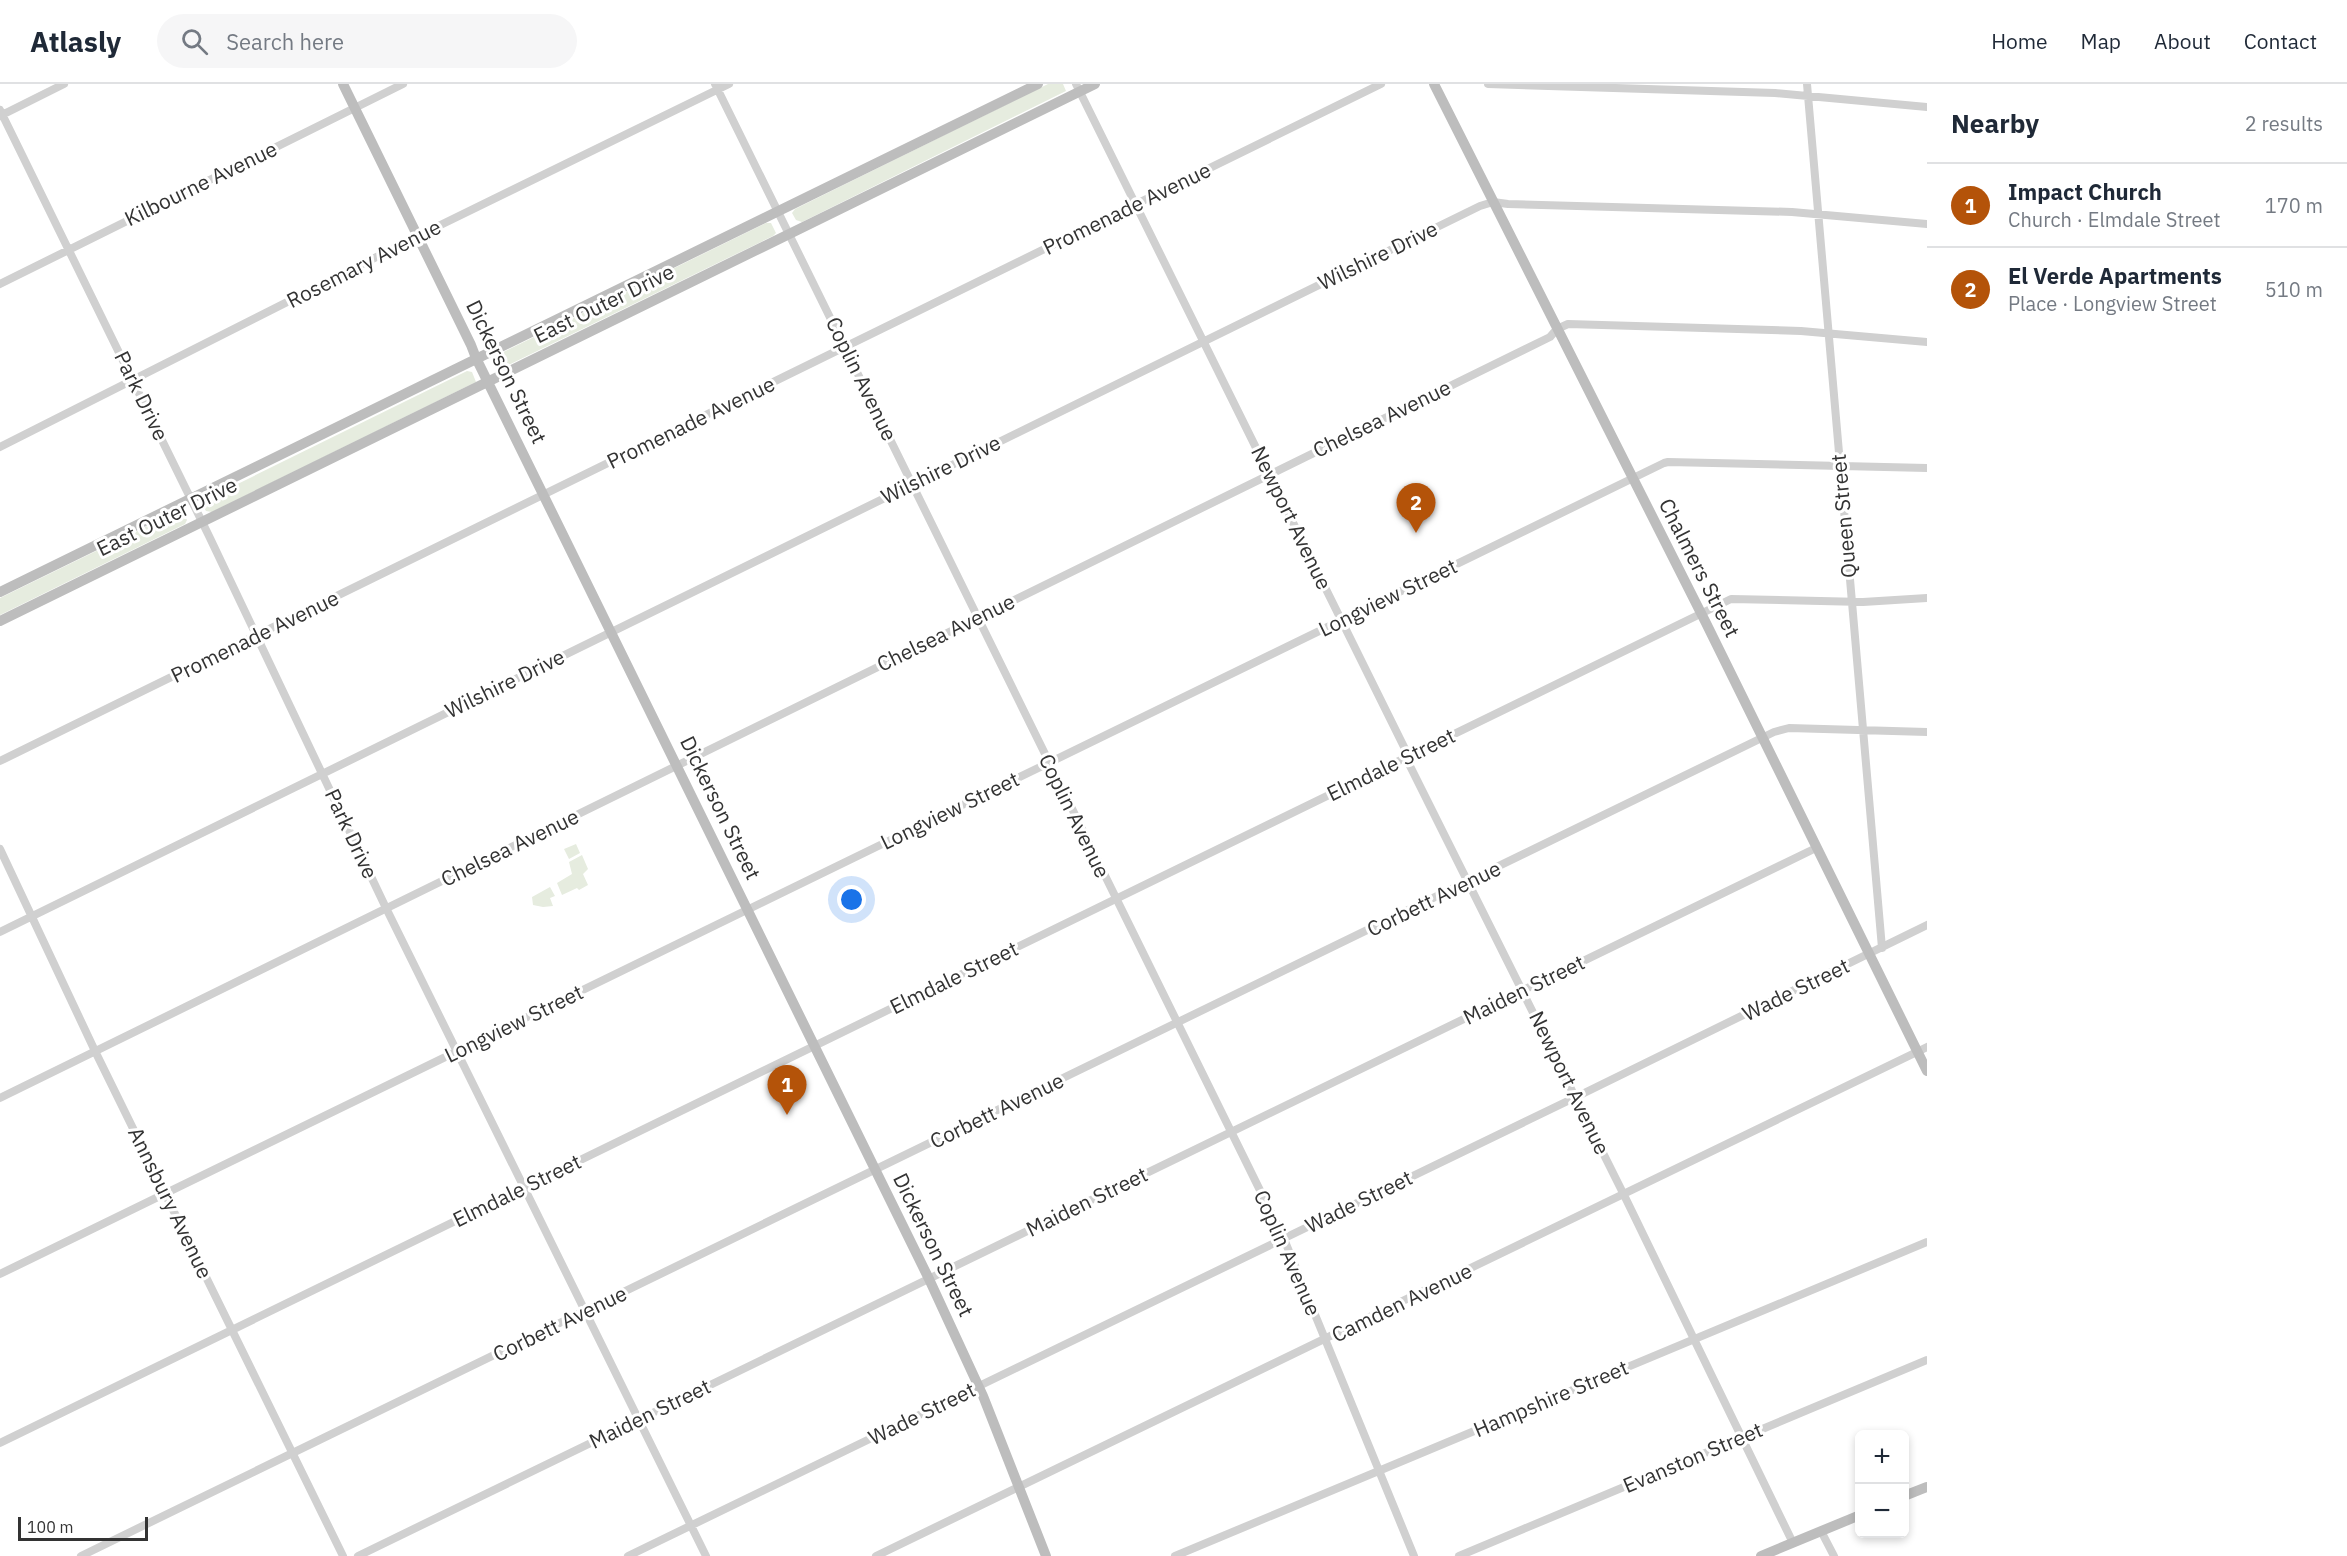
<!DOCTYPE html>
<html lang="en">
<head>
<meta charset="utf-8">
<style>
  :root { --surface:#fff; --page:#f6f6f7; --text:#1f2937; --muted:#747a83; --line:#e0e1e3; --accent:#b45309 }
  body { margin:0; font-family:"IBM Plex Sans",sans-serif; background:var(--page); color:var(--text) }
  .controls { position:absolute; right:18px; bottom:18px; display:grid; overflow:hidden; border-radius:9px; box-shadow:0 3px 9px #0003 }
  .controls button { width:54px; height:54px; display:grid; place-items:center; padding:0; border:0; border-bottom:2px solid var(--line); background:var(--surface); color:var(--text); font:30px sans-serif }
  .scale { position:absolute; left:18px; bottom:15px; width:130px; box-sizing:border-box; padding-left:6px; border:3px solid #333; border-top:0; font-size:16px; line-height:21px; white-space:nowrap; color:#333; -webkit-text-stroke:4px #fff; paint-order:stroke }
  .you { position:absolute; left:852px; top:816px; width:21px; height:21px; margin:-15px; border:4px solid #fff; border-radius:50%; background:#1a73e8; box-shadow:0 0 0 9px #1a73e833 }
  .badge { display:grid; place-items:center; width:39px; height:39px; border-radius:50%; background:var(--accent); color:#fff; font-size:20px; font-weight:700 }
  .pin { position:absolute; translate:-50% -50px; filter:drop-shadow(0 2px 3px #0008) }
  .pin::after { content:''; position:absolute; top:32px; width:21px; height:18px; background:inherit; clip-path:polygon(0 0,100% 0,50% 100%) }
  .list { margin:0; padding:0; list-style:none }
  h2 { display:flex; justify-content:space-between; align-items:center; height:78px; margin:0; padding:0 24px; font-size:26px }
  h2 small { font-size:20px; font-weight:400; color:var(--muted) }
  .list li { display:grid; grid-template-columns:39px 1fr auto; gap:18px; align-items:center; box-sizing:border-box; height:84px; padding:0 24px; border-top:2px solid var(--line) }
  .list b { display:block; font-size:22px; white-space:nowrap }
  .list p { margin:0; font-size:20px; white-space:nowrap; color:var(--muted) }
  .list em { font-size:20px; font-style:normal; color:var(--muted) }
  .icon { flex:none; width:33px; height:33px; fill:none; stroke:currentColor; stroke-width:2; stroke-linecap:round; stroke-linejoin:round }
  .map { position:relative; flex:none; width:1927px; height:1472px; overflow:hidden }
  header { display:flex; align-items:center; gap:36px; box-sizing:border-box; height:84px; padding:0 30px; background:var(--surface); border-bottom:2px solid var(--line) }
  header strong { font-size:28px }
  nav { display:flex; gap:33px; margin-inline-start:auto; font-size:21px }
  .search { width:420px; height:54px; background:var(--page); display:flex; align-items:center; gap:15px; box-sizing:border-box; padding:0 21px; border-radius:33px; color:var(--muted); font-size:22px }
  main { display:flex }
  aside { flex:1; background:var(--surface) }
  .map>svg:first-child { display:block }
  .green { fill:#e6ecdf }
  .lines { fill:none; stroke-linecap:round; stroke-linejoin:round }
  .street { stroke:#d0d0d0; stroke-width:8 }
  .secondary { stroke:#bdbdbd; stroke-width:10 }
  .labels { text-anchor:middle; stroke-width:6; stroke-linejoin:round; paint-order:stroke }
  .street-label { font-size:21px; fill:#333; stroke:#fff }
</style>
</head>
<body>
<header>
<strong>Atlasly</strong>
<div class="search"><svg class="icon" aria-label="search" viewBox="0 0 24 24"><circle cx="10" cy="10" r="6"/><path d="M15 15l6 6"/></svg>Search here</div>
<nav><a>Home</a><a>Map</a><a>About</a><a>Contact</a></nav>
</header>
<main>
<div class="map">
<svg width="1927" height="1472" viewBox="0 0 1927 1472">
  <rect width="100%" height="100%" fill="#fff"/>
  <path class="green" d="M1048,0h15l3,7 -264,131 -6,-2 -4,-7 3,-4z
    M766,139h5l5,10 -3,3 -275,134 -5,-13z
    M467,287l5,1 4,10 -264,130 -6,-1 -4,-7 3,-4z
    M178,427l5,1 4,8 -2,4 -185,91v-17z
    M576,760l4,9 -11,6 -5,-10z
    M582,771l6,14 -5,5 5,11 -9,5 -2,-2 -15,7 -5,-12 15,-9 -3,-12z
    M550,803l5,9 -5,2 3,8 -10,1 -10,-2 -1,-8z"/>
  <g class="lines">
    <path class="street" d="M715,0l569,1155 130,317
      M1076,0l333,673 1,9 214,429 169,348
      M1488,0l287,9 152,14
      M1807,0l75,864
      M0,26l209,426 177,372 320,648
      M0,32l64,-32
      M0,200l403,-200
      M0,363l418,-211 311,-152
      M0,677l1381,-677
      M0,765l95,202 248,505
      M0,848l1480,-726 13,-4 15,2 284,8 135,12
      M0,1014l1550,-761 7,-8 11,-5 233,7 126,11
      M0,1190l1664,-811 4,-1 259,6
      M0,1359l1731,-844 132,3 64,-4
      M1821,1447l13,25
      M81,1472l1693,-824 15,-4 138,4
      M358,1472l1458,-708
      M628,1472l948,-459 351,-172
      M876,1472l1051,-509
      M1175,1472l752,-314
      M1459,1472l468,-196"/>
    <path class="secondary" d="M343,0l128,261 5,13 453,921 54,117 63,160
      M1434,0l272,539 221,448
      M0,508l1038,-508
      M0,537l1095,-537
      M1904,1412l23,-9
      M1761,1472l99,-41"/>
  </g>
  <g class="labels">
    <g class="street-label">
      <text transform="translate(201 100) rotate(-26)" y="7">Kilbourne Avenue</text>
      <text transform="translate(1127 125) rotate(-26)" y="7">Promenade Avenue</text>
      <text transform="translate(1378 172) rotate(-26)" y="7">Wilshire Drive</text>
      <text transform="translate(364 180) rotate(-27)" y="7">Rosemary Avenue</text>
      <text transform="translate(604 220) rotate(-26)" y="7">East Outer Drive</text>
      <text transform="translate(506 288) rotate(64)" y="7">Dickerson Street</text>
      <text transform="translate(861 295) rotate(64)" y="7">Coplin Avenue</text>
      <text transform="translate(141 312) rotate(64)" y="7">Park Drive</text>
      <text transform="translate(1382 335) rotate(-26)" y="7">Chelsea Avenue</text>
      <text transform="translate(691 339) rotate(-26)" y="7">Promenade Avenue</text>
      <text transform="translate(941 386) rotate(-26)" y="7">Wilshire Drive</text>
      <text transform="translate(1844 432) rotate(-95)" y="7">Queen Street</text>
      <text transform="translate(167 433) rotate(-26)" y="7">East Outer Drive</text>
      <text transform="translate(1291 434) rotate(64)" y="7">Newport Avenue</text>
      <text transform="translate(1699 484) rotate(63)" y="7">Chalmers Street</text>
      <text transform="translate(1388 514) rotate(-26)" y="7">Longview Street</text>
      <text transform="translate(946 549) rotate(-26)" y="7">Chelsea Avenue</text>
      <text transform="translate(255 553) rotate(-26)" y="7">Promenade Avenue</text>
      <text transform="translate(505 600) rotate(-26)" y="7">Wilshire Drive</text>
      <text transform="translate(1391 681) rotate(-26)" y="7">Elmdale Street</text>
      <text transform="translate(720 724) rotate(64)" y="7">Dickerson Street</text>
      <text transform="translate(950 727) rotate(-26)" y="7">Longview Street</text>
      <text transform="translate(1074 732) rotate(64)" y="7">Coplin Avenue</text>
      <text transform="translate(351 750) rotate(65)" y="7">Park Drive</text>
      <text transform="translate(510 764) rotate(-26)" y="7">Chelsea Avenue</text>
      <text transform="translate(1434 815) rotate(-26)" y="7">Corbett Avenue</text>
      <text transform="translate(954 894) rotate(-26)" y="7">Elmdale Street</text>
      <text transform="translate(1524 906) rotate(-26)" y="7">Maiden Street</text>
      <text transform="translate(1796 906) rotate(-26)" y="7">Wade Street</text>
      <text transform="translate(514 940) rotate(-26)" y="7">Longview Street</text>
      <text transform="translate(1569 999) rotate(64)" y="7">Newport Avenue</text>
      <text transform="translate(997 1027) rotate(-26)" y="7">Corbett Avenue</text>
      <text transform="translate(517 1107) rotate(-26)" y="7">Elmdale Street</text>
      <text transform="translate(1087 1118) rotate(-26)" y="7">Maiden Street</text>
      <text transform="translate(1359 1118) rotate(-26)" y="7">Wade Street</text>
      <text transform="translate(170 1119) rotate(64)" y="7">Annsbury Avenue</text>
      <text transform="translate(933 1161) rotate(64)" y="7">Dickerson Street</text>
      <text transform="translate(1287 1169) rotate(66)" y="7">Coplin Avenue</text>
      <text transform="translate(1402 1219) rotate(-26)" y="7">Camden Avenue</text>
      <text transform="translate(560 1240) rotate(-26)" y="7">Corbett Avenue</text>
      <text transform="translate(1551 1315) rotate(-23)" y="7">Hampshire Street</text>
      <text transform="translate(650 1330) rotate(-26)" y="7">Maiden Street</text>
      <text transform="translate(922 1330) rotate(-26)" y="7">Wade Street</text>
      <text transform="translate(1693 1374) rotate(-23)" y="7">Evanston Street</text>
    </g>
  </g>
</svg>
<div class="controls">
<button>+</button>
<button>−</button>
</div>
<div class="scale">100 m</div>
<div class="you"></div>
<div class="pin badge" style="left:787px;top:1031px">1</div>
<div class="pin badge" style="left:1416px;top:449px">2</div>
</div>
<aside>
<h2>Nearby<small>2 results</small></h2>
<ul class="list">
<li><span class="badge">1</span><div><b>Impact Church</b><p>Church · Elmdale Street</p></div><em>170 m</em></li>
<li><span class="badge">2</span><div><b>El Verde Apartments</b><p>Place · Longview Street</p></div><em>510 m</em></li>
</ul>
</aside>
</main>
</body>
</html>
